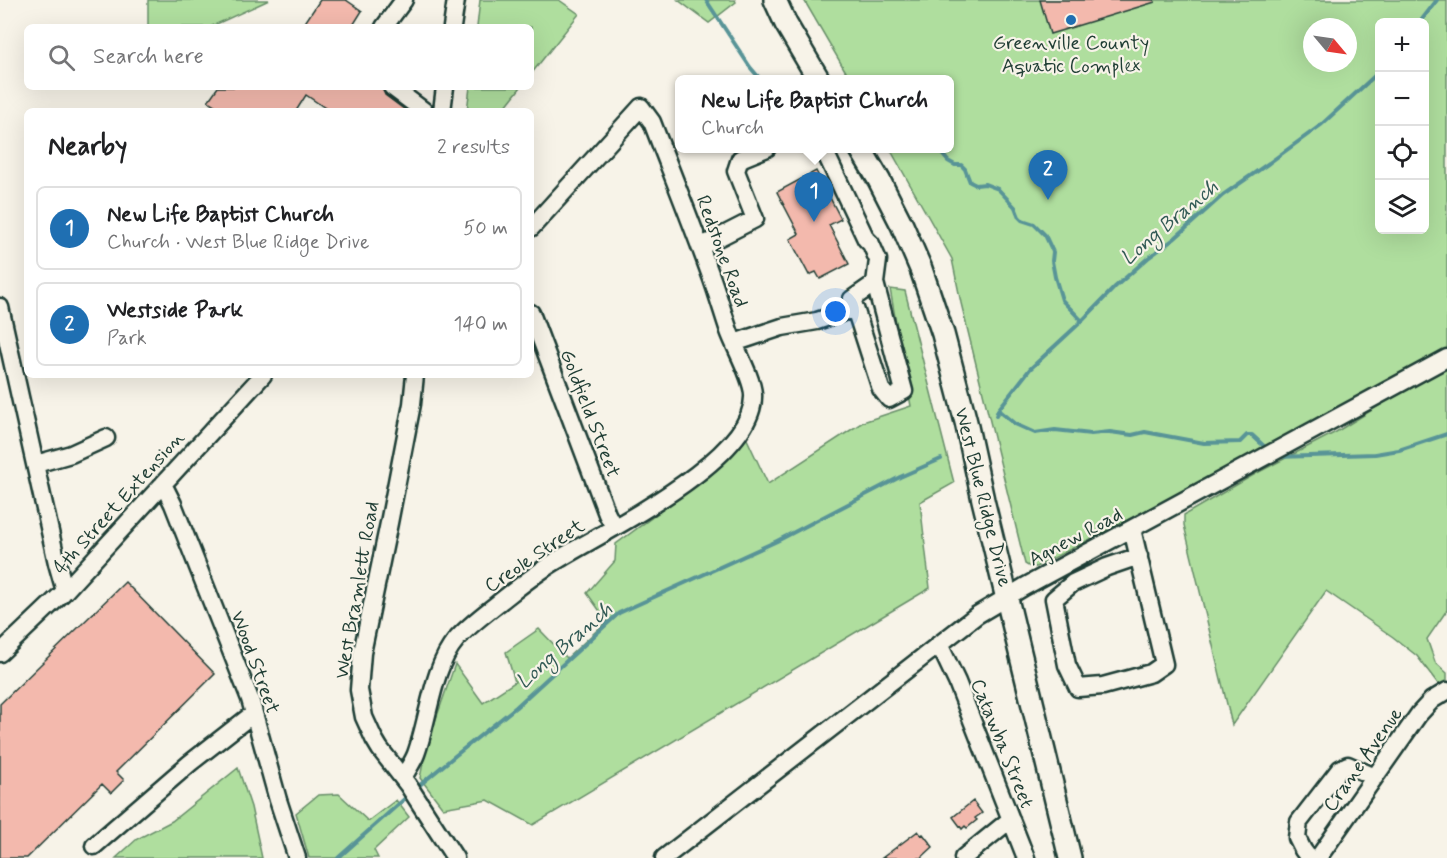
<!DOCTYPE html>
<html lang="en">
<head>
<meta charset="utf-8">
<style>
  :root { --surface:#fff; --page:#f6f6f6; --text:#202124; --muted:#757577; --line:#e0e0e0; --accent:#1f6fb2 }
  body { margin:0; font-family:Mynerve,sans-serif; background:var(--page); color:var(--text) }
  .controls { position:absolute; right:18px; top:18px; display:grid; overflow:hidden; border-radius:9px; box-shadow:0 6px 24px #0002 }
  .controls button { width:54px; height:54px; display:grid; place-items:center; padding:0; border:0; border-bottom:2px solid var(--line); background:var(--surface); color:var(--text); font:30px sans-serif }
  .compass { position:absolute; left:1303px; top:18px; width:54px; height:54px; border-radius:50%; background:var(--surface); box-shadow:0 6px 24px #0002; rotate:119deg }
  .you { position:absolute; left:836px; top:312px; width:21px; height:21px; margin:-15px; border:4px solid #fff; border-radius:50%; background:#1a73e8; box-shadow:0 0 0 9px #1a73e833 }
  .badge { display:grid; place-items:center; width:39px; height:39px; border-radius:50%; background:var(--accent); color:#fff; font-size:20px; font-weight:700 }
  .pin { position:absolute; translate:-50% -50px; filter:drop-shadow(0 2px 3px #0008) }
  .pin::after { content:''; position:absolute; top:32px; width:21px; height:18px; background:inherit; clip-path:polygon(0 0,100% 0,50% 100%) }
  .popup { position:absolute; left:675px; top:75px; width:279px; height:78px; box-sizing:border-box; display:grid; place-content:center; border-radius:9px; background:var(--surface); filter:drop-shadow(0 2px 4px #0005); font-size:20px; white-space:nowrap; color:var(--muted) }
  .popup b { font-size:22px; color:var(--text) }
  .popup::after { content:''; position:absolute; left:50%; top:100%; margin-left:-12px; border:12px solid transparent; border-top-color:var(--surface) }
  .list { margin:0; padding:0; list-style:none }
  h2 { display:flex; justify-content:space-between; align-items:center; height:78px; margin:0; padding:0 24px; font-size:26px }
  h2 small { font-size:20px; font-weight:400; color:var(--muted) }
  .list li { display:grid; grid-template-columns:39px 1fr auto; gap:18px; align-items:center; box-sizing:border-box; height:84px; margin:0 12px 12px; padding:0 12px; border:2px solid var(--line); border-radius:9px }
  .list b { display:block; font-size:22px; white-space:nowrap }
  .list p { margin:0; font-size:20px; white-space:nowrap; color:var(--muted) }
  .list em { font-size:20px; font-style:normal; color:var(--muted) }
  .icon { flex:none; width:33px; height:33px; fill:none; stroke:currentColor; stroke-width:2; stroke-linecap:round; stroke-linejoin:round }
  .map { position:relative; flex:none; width:1447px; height:858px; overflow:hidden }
  .search { position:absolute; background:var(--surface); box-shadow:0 6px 24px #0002; left:24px; top:24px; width:510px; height:66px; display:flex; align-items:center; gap:15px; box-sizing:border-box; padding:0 21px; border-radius:9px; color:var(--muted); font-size:22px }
  .panel { position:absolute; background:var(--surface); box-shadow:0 6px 24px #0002; left:24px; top:108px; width:510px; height:270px; border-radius:9px }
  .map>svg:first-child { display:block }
  .green { fill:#afde9e; stroke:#678e69; stroke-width:1.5; fill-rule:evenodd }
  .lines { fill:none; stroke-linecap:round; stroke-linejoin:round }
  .stream { stroke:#589497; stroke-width:4 }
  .building { fill:#f3b9ad; stroke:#1f3d34; stroke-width:1.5 }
  .minor-casing { stroke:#1f3d34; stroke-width:21 }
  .major-casing { stroke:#1f3d34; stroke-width:26 }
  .minor { stroke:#f7f3e8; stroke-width:16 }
  .major { stroke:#f7f3e8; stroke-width:21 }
  .poi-dot { fill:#1f6fb2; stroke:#f7f3e8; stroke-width:2 }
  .labels { text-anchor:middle; stroke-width:4.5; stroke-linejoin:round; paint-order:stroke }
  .poi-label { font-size:20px; fill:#1f3d34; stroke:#f7f3e8 }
  .street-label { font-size:20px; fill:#1f3d34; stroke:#f7f3e8 }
  .water-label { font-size:21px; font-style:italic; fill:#325a55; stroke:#f7f3e8 }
</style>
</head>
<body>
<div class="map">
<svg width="1447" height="858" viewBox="0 0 1447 858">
  <rect width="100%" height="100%" fill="#f7f3e8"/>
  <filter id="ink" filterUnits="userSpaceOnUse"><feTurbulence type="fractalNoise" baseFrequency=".0167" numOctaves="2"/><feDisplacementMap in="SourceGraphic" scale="12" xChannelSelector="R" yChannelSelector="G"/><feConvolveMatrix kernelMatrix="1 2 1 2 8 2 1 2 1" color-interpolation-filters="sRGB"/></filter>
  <g filter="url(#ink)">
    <path class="green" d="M148,0h121l-59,27h-62z
      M480,0h79l20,14 -48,60v-47h-54z
      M678,0h57l1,2 -27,21z
      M804,0h643v610l-20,29 8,23 12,11v9l-8,3 -22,-29 -24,-19 -67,-46 -94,134 -48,-200v-10l73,-42 79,-41 82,-50 -6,-13 -240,128 -136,70h-6l-5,-3 -64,-261 -9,-44 -62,-110 59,-1v-68l-99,-1zM1380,22h44v208h-44zM1312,27h36v36h-36z
      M470,87h51l-19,24h-35z
      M890,289l15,2 49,192 -34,19 10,86 -397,237 -45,-25 -45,8 -23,-30 6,-30 29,-84 28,39 32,-21 -9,-30 33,-23 28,29 40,-37 -20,-28 28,-32 1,-17 72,-53 58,-54 22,47 95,-62 48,-16z
      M238,768l13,39 11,51h-146l21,-19 35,-18z
      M339,794l29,27 28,-21 13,17 -35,33 4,8h-69l-13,-45 22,-18z"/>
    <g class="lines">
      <path class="stream" d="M706,0l44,67 11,13
        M1420,22l17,-22
        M937,148l11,13 7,4h6l4,4 5,13 6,3 9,-1 13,5 17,18 4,10 3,3 12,4 11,11 8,17 -1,9 3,16 7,23 20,21
        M998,410l17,14 20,9 20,-3 36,4 19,-2 22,3 13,-3 59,11 36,-1 7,-7h5l14,13
        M996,416l2,-6 32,-41 52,-48 33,-34 33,-29 26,-19 49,-44 46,-32 52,-38 59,-54
        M1277,457l98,-3 24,-4 48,-16
        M415,789l41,-34 60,-48 103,-94 158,-72 123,-64 41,-18
        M338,858l72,-64"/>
    </g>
    <path class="building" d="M320,0h26l16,11 -10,16h-50z
      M1040,0h114l1,2 -105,32z
      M218,87h164l3,8 20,15 -1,1h-81l2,-3 -19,-13 -10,16h-72l-16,-10z
      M816,171l25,48 -12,6 20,39 -29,15 -4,-7 -7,3 -19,-36 9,-5 -22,-42z
      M125,582l90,92 -99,98 8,8 -13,13 -9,-9 -75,74h-27v-154z
      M973,801l9,12 -7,5 2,2 -10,8 -2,-2 -3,3 -9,-12z
      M918,831l3,4 2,-1 10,13 -12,11h-39z"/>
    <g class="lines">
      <g class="minor-casing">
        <path id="minor" d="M384,27l20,-27
          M452,27l4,-27
          M392,87l32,24
          M442,111l3,-24
          M822,148l3,4 41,87 5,5 7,16 -3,23 29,108 -15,8 -8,-10 -29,-90 23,-16
          M700,247l55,-28 -19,-48 4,-12 27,-11
          M0,307l57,256 8,28
          M531,313l76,201 7,13
          M734,343l48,-16 35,-6 38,-13
          M415,375l-3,29 -23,119 -27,130 -3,37 5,27 10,22 6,10 28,36 47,73
          M36,464l35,-10 35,-16
          M163,484l10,20 77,195 28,101 19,58
          M1132,529l32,135 -13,9 -48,13 -25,2 -11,-23 -13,-66 19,-16 34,-16 32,-11
          M939,644l18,38 69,176
          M0,653l65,-62 198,-216
          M403,778c4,-8 10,-16 13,-24 13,-35 16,-86 40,-114 13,-15 30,-27 45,-39 18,-14 35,-28 55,-40 48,-30 201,-102 197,-167 -1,-17 -18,-46 -24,-63 -6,-18 -11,-35 -17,-52 -19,-53 -40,-105 -60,-157l-11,-15 -110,121
          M94,846l96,-83 64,-50
          M664,858l313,-243 47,-28 423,-229
          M963,858l48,-39
          M1309,858l-6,-8 -6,-12 2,-16 41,-53 8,-4 27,12
          M1318,858l101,-144 13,-14 15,-9"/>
      </g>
      <g class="major-casing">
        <path id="major" d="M775,0l11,24 33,56
          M860,148l19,32 23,45 19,44 22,65 23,88 17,78 87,358"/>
      </g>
      <use href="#minor" class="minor"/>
      <use href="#major" class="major"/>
    </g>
  </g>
  <circle class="poi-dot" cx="1071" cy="20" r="6"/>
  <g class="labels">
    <g class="poi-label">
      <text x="1071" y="49">Greenville County<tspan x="1071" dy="23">Aquatic Complex</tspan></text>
    </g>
    <g class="street-label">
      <text transform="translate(723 251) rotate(70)" y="7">Redstone Road</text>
      <text transform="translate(591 413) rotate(69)" y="7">Goldfield Street</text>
      <text transform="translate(984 497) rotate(76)" y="7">West Blue Ridge Drive</text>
      <text transform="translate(118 502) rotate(-48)" y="7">4th Street Extension</text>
      <text transform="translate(1075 536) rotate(-28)" y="7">Agnew Road</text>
      <text transform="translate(534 555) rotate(-34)" y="7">Creole Street</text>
      <text transform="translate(356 590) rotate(-80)" y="7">West Bramlett Road</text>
      <text transform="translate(256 662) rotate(70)" y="7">Wood Street</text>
      <text transform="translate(1003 743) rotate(68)" y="7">Catawba Street</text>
      <text transform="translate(1362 759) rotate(-55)" y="7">Crane Avenue</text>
    </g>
    <g class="water-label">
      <text transform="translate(1169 222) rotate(-40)" y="7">Long Branch</text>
      <text transform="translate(564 645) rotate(-41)" y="7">Long Branch</text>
    </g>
  </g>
</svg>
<div class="controls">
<button>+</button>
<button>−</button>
<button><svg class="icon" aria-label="locate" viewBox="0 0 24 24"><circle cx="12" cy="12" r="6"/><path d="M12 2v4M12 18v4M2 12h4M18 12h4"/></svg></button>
<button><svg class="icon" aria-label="layers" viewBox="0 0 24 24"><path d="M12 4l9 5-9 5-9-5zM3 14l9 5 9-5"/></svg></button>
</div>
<svg class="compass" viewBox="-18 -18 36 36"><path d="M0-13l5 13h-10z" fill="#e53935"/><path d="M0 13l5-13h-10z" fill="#757577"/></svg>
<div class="you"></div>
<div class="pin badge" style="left:814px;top:222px">1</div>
<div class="popup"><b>New Life Baptist Church</b>Church</div>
<div class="pin badge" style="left:1048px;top:200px">2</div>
<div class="search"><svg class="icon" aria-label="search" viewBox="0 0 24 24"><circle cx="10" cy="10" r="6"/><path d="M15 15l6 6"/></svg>Search here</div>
<section class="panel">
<h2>Nearby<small>2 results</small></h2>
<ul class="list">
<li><span class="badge">1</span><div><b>New Life Baptist Church</b><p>Church · West Blue Ridge Drive</p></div><em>50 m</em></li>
<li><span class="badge">2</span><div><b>Westside Park</b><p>Park</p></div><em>140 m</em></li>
</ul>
</section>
</div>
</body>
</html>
